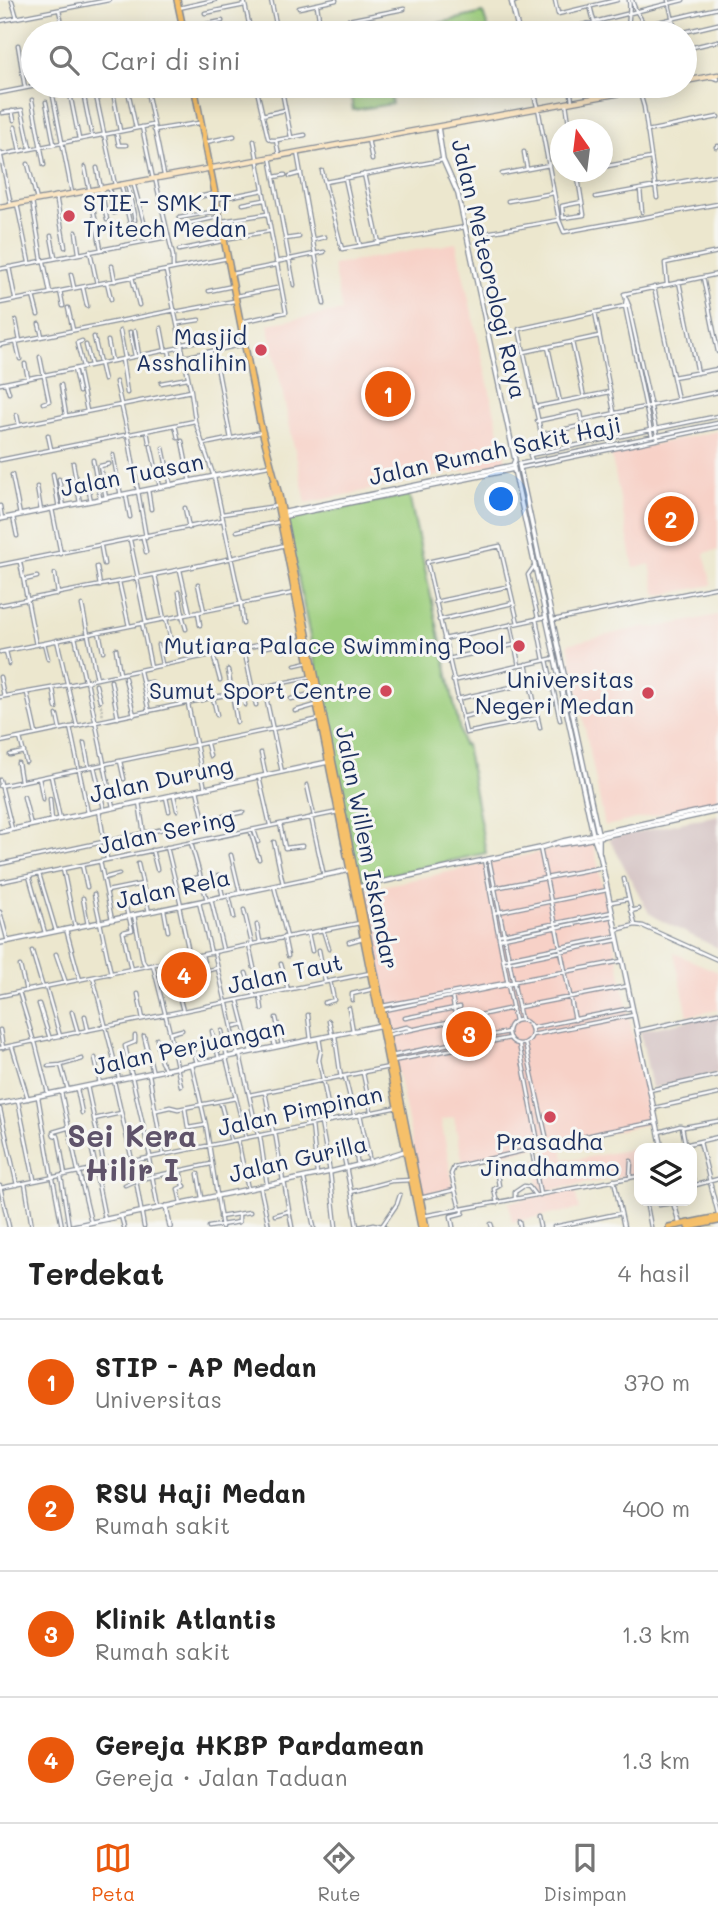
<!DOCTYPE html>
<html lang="id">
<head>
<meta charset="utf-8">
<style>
  :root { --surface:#fff; --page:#f2f2f2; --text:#222; --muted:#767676; --line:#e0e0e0; --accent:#ea580c }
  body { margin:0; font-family:Mali,sans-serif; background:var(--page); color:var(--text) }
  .controls { position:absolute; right:21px; bottom:21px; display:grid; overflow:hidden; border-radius:14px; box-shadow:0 4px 18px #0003 }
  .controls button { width:63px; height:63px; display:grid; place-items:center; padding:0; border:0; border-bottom:2px solid var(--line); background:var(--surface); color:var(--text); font:35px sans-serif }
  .compass { position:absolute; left:550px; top:119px; width:63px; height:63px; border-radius:50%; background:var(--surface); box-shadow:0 4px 18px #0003; rotate:346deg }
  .you { position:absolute; left:502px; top:500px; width:24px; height:24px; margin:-18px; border:5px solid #fff; border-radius:50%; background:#1a73e8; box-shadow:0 0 0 10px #1a73e833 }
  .badge { display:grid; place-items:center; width:46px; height:46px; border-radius:50%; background:var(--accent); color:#fff; font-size:23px; font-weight:700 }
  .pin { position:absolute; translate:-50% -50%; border:4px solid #fff; box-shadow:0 2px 7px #0006 }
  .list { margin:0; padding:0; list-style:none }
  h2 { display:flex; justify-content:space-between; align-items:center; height:91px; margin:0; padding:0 28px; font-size:30px }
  h2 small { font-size:23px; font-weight:400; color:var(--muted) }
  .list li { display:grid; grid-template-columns:46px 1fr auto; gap:21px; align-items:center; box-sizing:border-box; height:126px; padding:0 28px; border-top:2px solid var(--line) }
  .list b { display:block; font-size:26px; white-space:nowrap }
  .list p { margin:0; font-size:23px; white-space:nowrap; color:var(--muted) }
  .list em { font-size:23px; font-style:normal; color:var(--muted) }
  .icon { flex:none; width:38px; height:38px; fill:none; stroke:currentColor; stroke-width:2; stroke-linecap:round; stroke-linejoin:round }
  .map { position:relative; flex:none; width:718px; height:1227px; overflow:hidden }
  .search { position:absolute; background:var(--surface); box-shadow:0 4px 18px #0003; left:21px; right:21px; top:21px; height:77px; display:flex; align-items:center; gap:18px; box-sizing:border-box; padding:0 24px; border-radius:38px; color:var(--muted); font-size:26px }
  .sheet { height:595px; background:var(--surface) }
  nav { display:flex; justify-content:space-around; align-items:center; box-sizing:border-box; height:98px; border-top:2px solid var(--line); background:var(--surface); font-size:19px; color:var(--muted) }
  nav a { display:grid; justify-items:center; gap:4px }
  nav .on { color:var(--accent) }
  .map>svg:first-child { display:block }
  .built { fill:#f7d1c7 }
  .industrial { fill:#d2bfc0 }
  .green { fill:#9ecf7e; stroke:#5c7f6e; stroke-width:2 }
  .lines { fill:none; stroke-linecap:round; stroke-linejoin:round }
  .minor-tunnel { stroke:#c2c2b8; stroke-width:2.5; stroke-dasharray:2.5 1.5; stroke-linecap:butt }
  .minor-casing { stroke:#848b96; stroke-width:5 }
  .tertiary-casing { stroke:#848b96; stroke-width:6 }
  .secondary-casing { stroke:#848b96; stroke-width:7 }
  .trunk-casing { stroke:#848b96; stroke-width:8 }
  .minor { stroke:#fff; stroke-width:2.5 }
  .tertiary { stroke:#fff; stroke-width:3.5 }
  .secondary { stroke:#fbe6c4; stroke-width:4.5 }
  .trunk { stroke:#f6c06b; stroke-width:5 }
  .poi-dot { fill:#d1495b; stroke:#f6f6f2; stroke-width:2.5 }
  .labels { text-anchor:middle; stroke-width:6; stroke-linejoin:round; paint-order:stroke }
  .poi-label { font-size:23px; fill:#1b2f5e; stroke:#f6f6f2; text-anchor:end }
  .street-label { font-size:23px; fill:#1b2f5e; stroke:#f6f6f2 }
  .district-label { font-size:30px; font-weight:bold; fill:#5f536a; stroke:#f6f6f2 }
</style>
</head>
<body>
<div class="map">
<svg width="718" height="1227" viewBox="0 0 718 1227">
  <rect width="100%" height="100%" fill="#f6f6f2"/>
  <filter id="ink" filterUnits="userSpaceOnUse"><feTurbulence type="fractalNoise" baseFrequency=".0143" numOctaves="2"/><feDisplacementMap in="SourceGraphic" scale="14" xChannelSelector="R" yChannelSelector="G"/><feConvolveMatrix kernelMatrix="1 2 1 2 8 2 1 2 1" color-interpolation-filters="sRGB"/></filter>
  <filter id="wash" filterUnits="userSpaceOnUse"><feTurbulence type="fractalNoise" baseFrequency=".00686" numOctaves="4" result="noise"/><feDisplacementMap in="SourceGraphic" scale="28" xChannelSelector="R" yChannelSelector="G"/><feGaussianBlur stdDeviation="1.57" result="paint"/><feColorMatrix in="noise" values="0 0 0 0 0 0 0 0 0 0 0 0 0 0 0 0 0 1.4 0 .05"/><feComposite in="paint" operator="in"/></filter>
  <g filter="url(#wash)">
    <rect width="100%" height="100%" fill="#ece7ce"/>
    <path class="built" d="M456,243l50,219 -200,41 -38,-179 74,-13 -9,-46z
      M718,431v119l-14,3 8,32 -56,11 -6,-32 -16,4 -23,-115z
      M718,615v188l-17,4 -1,-2 -95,21 -37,-182 79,-18 1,2 6,-1 1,1z
      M593,841l58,282 -90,20 3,16 7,-1 1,2 67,-12v26l-100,18 -5,-32 12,-3 -2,-12 -81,18 -9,-46 -13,3 13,69 -31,5 -62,-299 3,-5z
      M674,953l44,19v38l-30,6z
      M575,1189l4,20 -67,13 -3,-20z"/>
    <path class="industrial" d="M718,815v133l-54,-26 -15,-9 -40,-75z
      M718,1014v59l-66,15 -12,-57z"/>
    <path class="green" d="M483,13l6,18 -2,1 -47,1 -1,-10z
      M389,89l3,15 -39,6 -2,-14 1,-1z
      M409,495l54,250h3l20,108 -124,28 -4,-4 -71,-355 2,-3z"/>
  </g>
  <g filter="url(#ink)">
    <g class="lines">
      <path class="minor-tunnel" d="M100,701l3,16"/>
      <g class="minor-casing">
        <path id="minor" d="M244,0l7,33
          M271,0l7,33
          M555,0l3,14 59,-14
          M629,0c2,12 -2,21 0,33
          M632,0c3,13 11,19 16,33
          M668,0l8,33
          M12,1l5,17
          M512,3l6,-3
          M317,5l4,28
          M590,6l7,27
          M179,8l36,-8
          M299,8l37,-8
          M59,10l5,23
          M205,13l40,-8
          M0,21l109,-21
          M645,25l73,-17
          M106,28l1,5
          M183,29l39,-8
          M293,31l111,-22
          M126,33l7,-1
          M253,33l23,-6
          M381,33l26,-5
          M562,33v-3l121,-30
          M615,33l14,-3
          M680,33l38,-9
          M18,45l7,43
          M685,49l33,-8
          M711,77l7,2
          M51,86l21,107
          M75,86l1,4
          M112,86l8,45
          M127,86l9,42
          M146,86l18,89
          M256,86l12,52 3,2h5l3,15
          M281,86l10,51
          M570,86l2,16
          M282,89l13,-3
          M639,90l5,17 13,91
          M95,91l20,94
          M304,91l28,-5
          M0,93l36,-7
          M84,97l8,40
          M71,99l8,40
          M32,100l12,65
          M46,102l8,42
          M566,103l4,27
          M538,108l21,112 5,12 154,-28
          M12,111l2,9
          M2,113l20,-3 8,38
          M262,115l23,-5
          M15,127l5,24
          M142,127l11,52
          M154,130l45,-7
          M647,131l71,-14
          M116,132l3,13h7
          M368,139l4,21
          M277,140l28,-5
          M206,142l28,-6
          M716,147l2,-1
          M0,152l11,53
          M297,152l27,152
          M524,152l3,17
          M0,155l153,-30
          M270,157l24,128
          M28,164l9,36
          M85,167l16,82
          M602,167l49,-9
          M97,168l10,52
          M322,171l20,78 123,-22
          M577,172l7,43 -21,3 -1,-12 20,-4
          M364,174l15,69
          M502,174l47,-9
          M290,176l11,-3
          M274,177l11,-2
          M155,178l18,78v11
          M345,178l15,68
          M133,182l12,44
          M325,182l118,-22
          M127,183l8,37
          M121,184l11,48
          M109,188l5,25
          M640,189l2,23
          M56,196l9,51
          M596,197l122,-22
          M218,199l45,-9
          M32,201l10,59
          M508,201l46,-8
          M17,204l12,58
          M243,204l21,-4
          M161,206l55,-13
          M179,218l38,-7
          M222,221l45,-7
          M185,229l1,-5 32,-7
          M76,232l3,21
          M480,234l79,-14
          M51,236l4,21
          M225,239l45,-8
          M285,239l14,-2
          M313,240l12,-3
          M179,250l43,-9
          M90,251l7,33
          M44,262l6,31
          M276,262l48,-10
          M112,266l3,15
          M9,267l6,31
          M0,269l168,-32
          M166,271l25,120 4,30 19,56 27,127 2,20
          M71,274l3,14
          M231,274l45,-9
          M132,277l7,28
          M703,277l15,75
          M107,282l4,17
          M679,282l19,91
          M667,284l-2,-21 53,-11
          M654,287l24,113
          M83,288l4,18
          M60,291l3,15
          M209,291l24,-5
          M33,296l5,19
          M236,296l41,-8
          M626,299l-1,7 27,131
          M0,303l228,-45
          M68,308l5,22
          M175,312l59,-11
          M595,312l19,100
          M16,320l4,21
          M241,322l45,-10 -32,-171
          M179,323l20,-3
          M39,324l3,12
          M161,328l4,21
          M120,331l5,27
          M135,331l4,25
          M130,332l5,24
          M94,337l10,43
          M82,341l-5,2 6,24
          M108,341l4,20
          M16,342l4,17
          M572,342l12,55
          M182,344l23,-4
          M0,345l175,-35
          M86,345l5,20
          M548,347l12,55
          M169,350l3,15
          M524,352l75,-16
          M40,357l9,44 -6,2
          M184,357l61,-13
          M122,359l5,34
          M216,361l15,78
          M25,364l3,14
          M78,368l9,43
          M74,369l5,23
          M673,377l45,-8
          M116,382l12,52 18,103
          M6,383l3,10
          M161,383l27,-5
          M0,384l182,-37
          M61,385l5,30
          M535,407l75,-15
          M17,415l2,10
          M582,420v4l-2,2 -37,8 -2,-1 -22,-104 110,-24
          M582,420l136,-28
          M537,421l42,-9 2,1 1,7
          M175,425l3,13
          M0,429l191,-38
          M147,431l2,11
          M48,435l3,14
          M658,439l-30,-136 -4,-9 94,-20
          M182,441l8,41
          M204,444l58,-12
          M151,446l9,41
          M163,448l8,38
          M113,455l8,41
          M0,460l195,-39
          M93,460l7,38
          M532,461l-2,-6 188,-39
          M73,463l7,40
          M519,464l199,-41
          M520,468l198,-41
          M53,474l6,34
          M12,475l8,40
          M59,479l5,28
          M37,487l4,24
          M88,487l3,14
          M148,490l3,19
          M126,495l4,22
          M106,498l-6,-32 9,-2
          M0,506l2,13
          M185,508l4,20
          M52,509l9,45
          M222,514l55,-8
          M13,517l4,19
          M237,531l42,-9
          M143,538l3,14
          M130,540l8,38
          M101,547l3,17
          M20,562l16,83
          M0,565l223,-45
          M535,565l-7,10 10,43
          M97,567l3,19
          M180,570l10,44
          M55,574l3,20
          M155,575l9,44
          M137,579l9,44
          M24,580l13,-3
          M119,582l10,44
          M198,584l6,27
          M179,592l4,23
          M435,602l75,-16
          M0,605c95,-20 191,-35 285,-60
          M82,605l15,74
          M198,612l2,13
          M182,615l4,14
          M166,619l6,26
          M536,619l8,41
          M439,620l74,-17
          M553,620l165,-33
          M142,623l9,44
          M518,623l-18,-77 -73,16 39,171 72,-15
          M511,624l8,42 36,-8
          M99,632l4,19
          M75,637l10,44
          M444,639l102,-22
          M57,640l20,86
          M44,643l4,16
          M158,645l4,19
          M262,648l41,-9
          M116,649l4,25
          M6,651l3,13
          M284,651l20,-5
          M0,652l294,-59
          M213,654l7,26
          M245,654l11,51
          M448,659l65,-14
          M547,660l13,60
          M526,664l14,64
          M295,665l13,-3
          M228,670l9,52
          M140,671l9,41
          M0,677l4,19
          M125,678l9,37
          M87,681l26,126
          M111,681l7,37
          M453,681l65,-15
          M143,683l9,-1
          M96,685l4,16
          M53,688l3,20
          M264,688l18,84
          M186,691l3,13
          M242,692l3,13
          M27,693l9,41
          M0,697l68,-12 195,-41
          M146,697l11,-2
          M213,698l4,17
          M291,699l23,-6
          M457,699l73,-16
          M188,704l17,85
          M295,711l21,-6
          M57,715l3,14
          M462,717l72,-16
          M70,727l18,86
          M20,738l6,24
          M0,742l311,-65
          M84,743l5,24
          M207,744l3,12
          M261,753l5,23
          M10,755l14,-3
          M120,761l4,18
          M18,763l3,18
          M94,766l10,43
          M51,776l9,43
          M259,777l11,48
          M39,778l4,21
          M0,780l12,49
          M307,785l7,31
          M0,786l320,-67
          M197,790l7,31
          M174,796l3,14
          M24,797l7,28
          M166,797l3,14
          M50,799l2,22
          M139,802l5,32
          M99,810l8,49
          M311,817l13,59
          M280,824l5,24 17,-2
          M250,830l9,29
          M254,830l4,12
          M274,842l9,42
          M191,843l16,57
          M167,847l14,58
          M540,848l35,172
          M152,850l5,19
          M231,855l9,38
          M489,859l32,161
          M484,860l31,161
          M100,861l12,59
          M0,864l243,-52
          M138,864l11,48
          M82,865l5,22
          M63,869l12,58
          M39,874l17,57
          M218,875l5,22
          M29,876l16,57
          M104,878l15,-4
          M624,879l11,46
          M187,880l13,-3
          M0,882l338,-70
          M274,886l13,51
          M489,889l114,-22
          M107,891l35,-7
          M94,894l17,80
          M229,896l5,21
          M83,898l5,27
          M211,899l12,51
          M199,902l12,51
          M611,902l17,-3
          M125,903l3,14
          M179,906l11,51
          M164,910l4,21
          M244,910l8,34
          M631,911l8,-2
          M0,912l8,30
          M494,913l113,-23
          M134,915l9,46 3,5
          M129,917l3,13 -9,2 8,38
          M257,925l3,17
          M66,929l14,51
          M323,930l6,19
          M616,930l19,-5 8,1 75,34
          M308,933l4,18
          M498,935l114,-23
          M284,937l4,19
          M499,939l114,-23
          M349,942l14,-4
          M249,945l5,23
          M319,950l6,31
          M32,951l11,37
          M214,952l12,51
          M56,954l10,29
          M202,955l4,15
          M184,958l6,23 4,-1 2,3
          M503,959l113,-23
          M504,963l113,-23
          M281,964l7,26
          M153,965l17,68 11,53
          M20,966l6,25
          M201,972l16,-4
          M246,973l8,22
          M93,977l26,102
          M46,987l14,49
          M177,988l6,23
          M19,992l15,50
          M138,994l5,25
          M260,995l2,14
          M0,996l287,-59 73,-14
          M452,996l9,52
          M352,1000v-6l21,-5
          M238,1001l13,51
          M324,1003l10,-3 -4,-19
          M39,1004l11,35
          M227,1004l11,51
          M382,1006l240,-45
          M519,1007l109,-21
          M349,1008l4,23
          M385,1010l130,-27
          M72,1012l6,21
          M308,1015l3,25
          M85,1016l3,14
          M276,1018l6,27
          M405,1018l55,-11
          M508 1032a12 12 0 1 1 24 0a12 12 0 1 1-24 0Z
          M329,1021l3,14
          M235,1026l9,-2
          M531,1028l100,-20
          M0,1030l3,18
          M212,1031l7,28
          M222,1031l5,26
          M388,1031l19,-4 5,2
          M637,1031l81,-18
          M171,1033l11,-3
          M387,1035l126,-27
          M532,1035l102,-20
          M144,1036l9,37
          M335,1036l6,42
          M273,1037l2,10
          M319,1038l2,12 -2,10 12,60
          M157,1039l4,23 5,8
          M35,1042l13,51
          M519,1044l18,93 3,3 3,1 3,-5 -21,-93
          M12,1046l16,53
          M0,1048l370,-75
          M193,1049l4,14
          M240,1055l18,80
          M391,1056l117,-24
          M95,1058l5,26
          M226,1058l20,80
          M393,1061l117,-23
          M192,1065l14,60 16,102
          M48,1066l13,-1
          M363,1073l8,38
          M149,1074l14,81
          M132,1077l18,79
          M132,1077l-7,-31 10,-4v-6
          M345,1077l9,37
          M114,1081l18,79
          M87,1086l17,79
          M77,1089l5,24
          M68,1090l-7,-25 21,-6
          M650,1090l68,-15
          M61,1092l17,79
          M265,1092l8,40
          M249,1095l140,-28
          M38,1097l14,81
          M18,1101l16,78
          M220,1101l11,40
          M185,1108l3,20 18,-3
          M654,1108l64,-14
          M0,1109l17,76
          M157,1110l13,-3 8,2 58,-11
          M305,1114l2,11
          M360,1114l10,48
          M94,1119l27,-6
          M321,1123l9,49 6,55
          M312,1125l5,49
          M682,1127l4,21
          M275,1132l8,49
          M659,1132l21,-6 4,1 34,-6
          M260,1136l7,48
          M89,1137l7,31
          M238,1141l10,48
          M700,1142l18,72
          M354,1146l4,19
          M671,1148l47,-11
          M532,1150l8,45
          M343,1152l8,40
          M149,1159l9,49
          M95,1169l10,50
          M180,1170l3,16
          M79,1172l12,50
          M198,1174l4,24
          M692,1174l2,10
          M65,1175l-6,-35 -1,-4 -4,-1 -1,-3 14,-4
          M61,1176l8,51
          M630,1178l1,-17
          M53,1179l9,48
          M304,1179l10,48
          M614,1180l10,47
          M284,1181l5,30
          M25,1183l7,44
          M125,1185l11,-5
          M0,1186l9,41
          M260,1186l9,41
          M692,1186l26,-7
          M0,1188l398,-81
          M420,1198l34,-8
          M515,1199v-7l9,-6 5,1 6,8
          M646,1201l5,26
          M181,1203l-3,-14 7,-3
          M497,1203l-3,-14 5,-3 -2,-12
          M659,1205l14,-2
          M460,1209l-9,-35 3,-7 150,-35 52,-10
          M275,1215l14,-4 3,16
          M121,1216l3,11
          M423,1216l216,-40
          M220,1217l30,-5
          M538,1217l2,10
          M519,1221l1,6
          M491,1224l1,3
          M382,1226l15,-22 3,-9
          M144,1227l-8,-47 75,-16
          M209,1227l30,-5v-8
          M357,1227l-6,-35 40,-11 21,-1
          M359,1227l15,-3 11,3
          M453,1227l-2,-11 12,-3v-4
          M554,1227l67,-14"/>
      </g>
      <g class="tertiary-casing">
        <path id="tertiary" d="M511,0l8,33
          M532,86l6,22
          M438,127l5,33 15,34 57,266 -2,5 80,369
          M519,464l79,369
          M281,513l233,-48
          M281,517l233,-48
          M0,519l271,-54
          M0,832l328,-70
          M594,838l6,17 62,293
          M599,838v15
          M560,844l21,-3 137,-30
          M358,887l182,-39 23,-7 155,-34
          M0,943l350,-73
          M0,1104l382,-79
          M673,1201l7,24
          M166,1206l4,21
          M69,1227l261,-55 40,-10 35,-11"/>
      </g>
      <g class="secondary-casing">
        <path id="secondary" d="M685,81l33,-6
          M0,207l659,-121"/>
      </g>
      <g class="trunk-casing">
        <path id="trunk" d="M177,0l7,33
          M194,86l66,337 19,72 147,732
          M273,483l148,744
          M669,1227l49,-10
          M688,1227l30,-6"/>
      </g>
      <use href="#minor" class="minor"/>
      <use href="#tertiary" class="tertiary"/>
      <use href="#secondary" class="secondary"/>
      <use href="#trunk" class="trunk"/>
    </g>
  </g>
  <g class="poi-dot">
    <circle cx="69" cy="216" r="7"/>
    <circle cx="261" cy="350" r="7"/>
    <circle cx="519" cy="646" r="7"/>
    <circle cx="386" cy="691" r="7"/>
    <circle cx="648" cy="693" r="7"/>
    <circle cx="550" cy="1117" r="7"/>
  </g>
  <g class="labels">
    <g class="poi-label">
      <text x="83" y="211" text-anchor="start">STIE - SMK IT<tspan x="83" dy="26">Tritech Medan</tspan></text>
      <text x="247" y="345">Masjid<tspan x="247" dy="26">Asshalihin</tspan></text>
      <text x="505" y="654">Mutiara Palace Swimming Pool</text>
      <text x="634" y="688">Universitas<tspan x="634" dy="26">Negeri Medan</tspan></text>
      <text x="372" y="699">Sumut Sport Centre</text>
      <text x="550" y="1150" text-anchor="middle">Prasadha<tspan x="550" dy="26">Jinadhammo</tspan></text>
    </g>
    <g class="street-label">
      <text transform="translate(489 269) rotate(77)" y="8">Jalan Meteorologi Raya</text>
      <text transform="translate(495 451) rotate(-12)" y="8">Jalan Rumah Sakit Haji</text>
      <text transform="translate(132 475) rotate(-11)" y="8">Jalan Tuasan</text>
      <text transform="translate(161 780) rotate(-12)" y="8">Jalan Durung</text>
      <text transform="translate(166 832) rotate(-12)" y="8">Jalan Sering</text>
      <text transform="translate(367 848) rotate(79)" y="8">Jalan Willem Iskandar</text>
      <text transform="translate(173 889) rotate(-12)" y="8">Jalan Rela</text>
      <text transform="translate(285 974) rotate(-12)" y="8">Jalan Taut</text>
      <text transform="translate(189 1047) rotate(-12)" y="8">Jalan Perjuangan</text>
      <text transform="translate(300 1111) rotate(-12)" y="8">Jalan Pimpinan</text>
      <text transform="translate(298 1159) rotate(-13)" y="8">Jalan Gurilla</text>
    </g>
    <g class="district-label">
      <text x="132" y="1147">Sei Kera<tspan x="132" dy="34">Hilir I</tspan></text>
    </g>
  </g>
</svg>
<div class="controls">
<button><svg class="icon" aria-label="layers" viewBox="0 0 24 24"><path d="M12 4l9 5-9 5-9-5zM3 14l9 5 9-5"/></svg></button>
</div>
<svg class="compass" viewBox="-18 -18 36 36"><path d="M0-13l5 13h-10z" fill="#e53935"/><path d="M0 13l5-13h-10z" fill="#767676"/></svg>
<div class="you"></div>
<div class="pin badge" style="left:388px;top:394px">1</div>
<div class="pin badge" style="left:671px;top:519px">2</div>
<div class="pin badge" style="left:469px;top:1034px">3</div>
<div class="pin badge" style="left:184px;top:975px">4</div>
<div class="search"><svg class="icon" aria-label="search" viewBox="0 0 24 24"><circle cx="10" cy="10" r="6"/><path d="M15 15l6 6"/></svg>Cari di sini</div>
</div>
<section class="sheet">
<h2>Terdekat<small>4 hasil</small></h2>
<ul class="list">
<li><span class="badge">1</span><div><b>STIP - AP Medan</b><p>Universitas</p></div><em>370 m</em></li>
<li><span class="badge">2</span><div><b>RSU Haji Medan</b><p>Rumah sakit</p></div><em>400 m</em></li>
<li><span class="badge">3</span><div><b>Klinik Atlantis</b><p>Rumah sakit</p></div><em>1.3 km</em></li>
<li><span class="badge">4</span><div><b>Gereja HKBP Pardamean</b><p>Gereja · Jalan Taduan</p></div><em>1.3 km</em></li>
</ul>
</section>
<nav>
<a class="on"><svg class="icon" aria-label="map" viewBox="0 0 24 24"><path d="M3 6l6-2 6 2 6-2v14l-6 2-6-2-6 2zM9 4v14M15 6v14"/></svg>Peta</a>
<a><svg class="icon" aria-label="directions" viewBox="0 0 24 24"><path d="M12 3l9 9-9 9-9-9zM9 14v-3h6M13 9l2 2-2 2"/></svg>Rute</a>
<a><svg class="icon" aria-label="saved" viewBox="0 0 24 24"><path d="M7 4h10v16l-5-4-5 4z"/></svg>Disimpan</a>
</nav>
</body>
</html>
